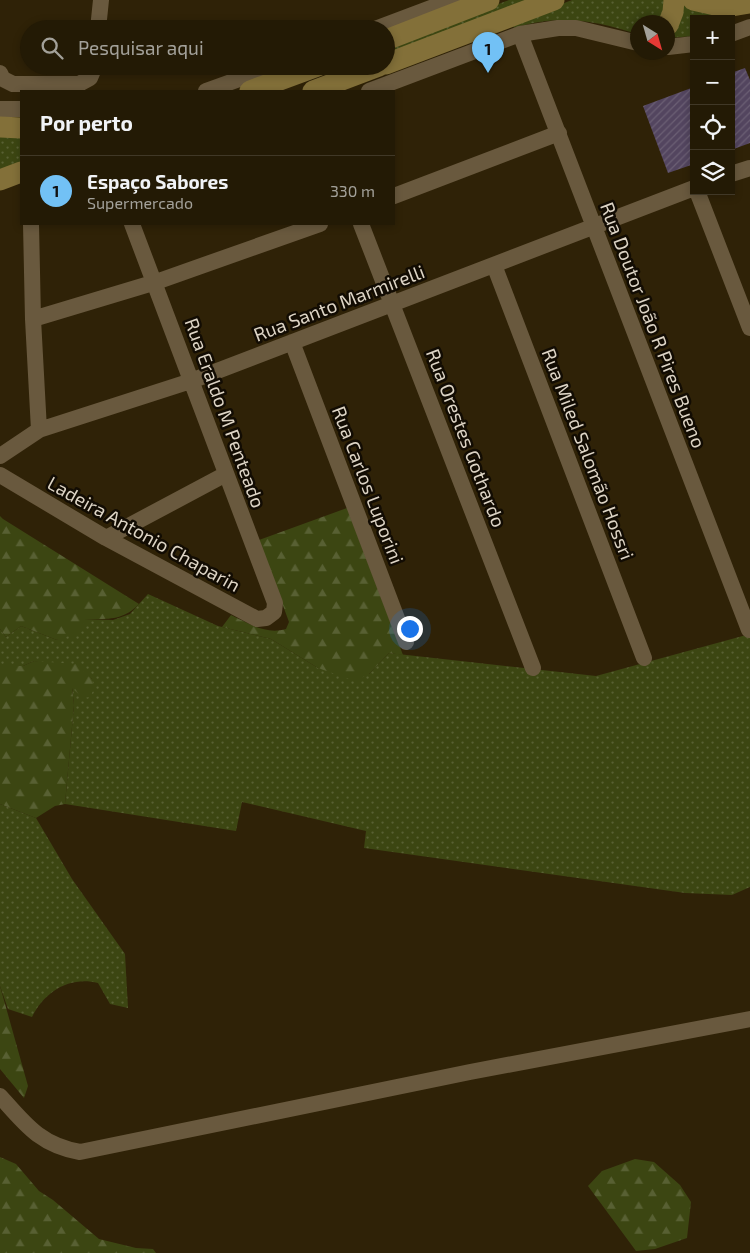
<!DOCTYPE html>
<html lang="pt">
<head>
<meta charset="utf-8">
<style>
  :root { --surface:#231a05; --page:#2b230f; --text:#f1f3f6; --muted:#a3a19a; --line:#403827; --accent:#72c1f5 }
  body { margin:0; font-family:"Exo 2",sans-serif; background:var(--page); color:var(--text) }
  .controls { position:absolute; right:15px; top:15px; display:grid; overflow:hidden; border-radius:0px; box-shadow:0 2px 8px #0003 }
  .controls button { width:45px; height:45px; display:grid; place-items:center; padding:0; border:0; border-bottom:1px solid var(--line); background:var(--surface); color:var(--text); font:25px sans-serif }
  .compass { position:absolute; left:630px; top:15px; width:45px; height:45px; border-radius:50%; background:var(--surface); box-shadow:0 2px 8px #0003; rotate:143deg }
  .you { position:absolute; left:409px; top:628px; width:18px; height:18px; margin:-12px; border:4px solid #fff; border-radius:50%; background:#1a73e8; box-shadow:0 0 0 8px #1a73e833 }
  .badge { display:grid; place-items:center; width:32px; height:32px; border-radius:50%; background:var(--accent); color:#111; font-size:16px; font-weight:700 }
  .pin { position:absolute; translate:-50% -41px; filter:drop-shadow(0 1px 2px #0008) }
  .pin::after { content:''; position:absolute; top:26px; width:18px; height:15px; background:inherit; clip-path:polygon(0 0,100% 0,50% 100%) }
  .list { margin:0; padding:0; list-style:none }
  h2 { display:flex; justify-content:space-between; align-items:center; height:65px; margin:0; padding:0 20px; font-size:21px }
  h2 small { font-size:16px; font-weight:400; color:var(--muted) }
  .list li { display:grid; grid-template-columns:32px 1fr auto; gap:15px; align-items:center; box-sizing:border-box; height:70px; padding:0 20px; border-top:1px solid var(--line) }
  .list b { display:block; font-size:19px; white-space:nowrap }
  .list p { margin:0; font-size:16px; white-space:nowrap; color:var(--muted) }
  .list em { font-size:16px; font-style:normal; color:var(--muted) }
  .icon { flex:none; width:28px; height:28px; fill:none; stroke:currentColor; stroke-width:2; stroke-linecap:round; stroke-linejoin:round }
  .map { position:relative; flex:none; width:750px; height:1253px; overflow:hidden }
  .search { position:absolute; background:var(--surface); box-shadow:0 2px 8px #0003; left:20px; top:20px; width:375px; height:55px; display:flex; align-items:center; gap:12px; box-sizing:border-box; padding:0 18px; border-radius:28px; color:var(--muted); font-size:19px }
  .panel { position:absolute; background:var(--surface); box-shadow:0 2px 8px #0003; left:20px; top:90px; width:375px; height:135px; border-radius:0px }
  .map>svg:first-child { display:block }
  .green { fill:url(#green-dots) }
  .forest { fill:url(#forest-firs) }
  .building { fill:url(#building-hatch) }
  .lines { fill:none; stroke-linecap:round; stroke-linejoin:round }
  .minor { stroke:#69593e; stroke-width:16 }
  .major { stroke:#837039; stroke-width:21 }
  .labels { text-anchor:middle; stroke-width:5; stroke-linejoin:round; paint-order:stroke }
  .street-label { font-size:19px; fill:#ddd4c5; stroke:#120c03 }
</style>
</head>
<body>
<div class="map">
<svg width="750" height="1253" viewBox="0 0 750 1253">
  <defs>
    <pattern id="green-dots" width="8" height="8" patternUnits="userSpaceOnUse" patternTransform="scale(1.25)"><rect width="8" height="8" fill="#3c4612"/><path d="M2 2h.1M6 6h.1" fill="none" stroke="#586033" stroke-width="1.8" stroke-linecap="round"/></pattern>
    <pattern id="forest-firs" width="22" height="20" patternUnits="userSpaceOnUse" patternTransform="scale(1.25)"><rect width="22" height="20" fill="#3c4612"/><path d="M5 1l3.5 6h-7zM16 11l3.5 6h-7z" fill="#586033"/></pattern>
    <pattern id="building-hatch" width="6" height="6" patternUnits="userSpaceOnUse" patternTransform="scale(1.25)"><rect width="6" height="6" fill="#53455f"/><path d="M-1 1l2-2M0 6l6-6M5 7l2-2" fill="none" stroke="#6b5f74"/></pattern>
  </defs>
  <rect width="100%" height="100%" fill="#2f2207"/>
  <path class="green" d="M509,0h23l-146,56v-9z
    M572,0h96l-5,22h-25l-1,12c-44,-14 -78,-20 -123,-6l-2,-5z
    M682,0l53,12 -4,7h-37v17l-26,2z
    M0,135h21v27l-21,8z
    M148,594l70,32 53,13 47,29 51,6 20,-21 207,23 154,-42v253l-18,8 -47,-2 -321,-45 2,-17 -124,-29 -6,29 -171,-27 9,-99 -2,-18 20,-8 -10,-7 -48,-11 -11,5h-23v-37l6,8 15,-11 36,14 27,-21 29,1 17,-6z
    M0,804l36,14 36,61 53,75 3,54 -18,-4 -12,-21c-28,-7 -53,8 -66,34l-24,-8 -8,-23z"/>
  <path class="forest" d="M347,508l56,147 -14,-2 -20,21 -14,7 -37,-13 -47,-29 -49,-12 9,-12c19,9 35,20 55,14l3,-7 -30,-82z
    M0,516l3,3 136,85c-16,17 -32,15 -54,15l-3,12 -25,9 -36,-14 -15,11 -6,-8z
    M34,661l42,3 16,15 2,10 -4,8 -7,1 -11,-10 2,17 -9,99 -10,2 -19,12 -36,-14v-138h23z
    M0,986l28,100 -4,12 -24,-29z
    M0,1157l16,7 23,27 14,9 46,39 37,9 17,1 3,4h-156z
    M635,1159l19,3 26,23 11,17 -4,36 -32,11 -19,2 -48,-65 14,-15z"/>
  <path class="building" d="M745,68l5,12v63l-19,7v-77z
    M694,87v77l-26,9 -25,-67z"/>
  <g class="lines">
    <path class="minor" d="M98,29l3,-29
      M375,29l77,-29
      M520,34l229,596
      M731,34l19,-7
      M668,47l26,-3
      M0,73l3,6 10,5h66l11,-6 5,-12
      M206,91l69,-25
      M369,91l151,-57 38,-6h18l62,15
      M0,109h21
      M731,174l19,-6
      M697,191l53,137
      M394,196l165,-63
      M31,224l2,95 6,111
      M361,224l172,444
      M494,265l150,393
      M33,319l123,-37 164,-58
      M292,342l114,300
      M0,456l39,-26 152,-49 503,-193
      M0,475l106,63 151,81 9,-1 8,-6 1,-9 -143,-379
      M106,538l120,-64
      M0,1096c25,28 40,49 80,56l390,-80 280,-53"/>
    <path class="major" d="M693,0l31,7 26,-4
      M668,25l5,-13 1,-12
      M386,40l103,-40
      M386,64l168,-64
      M250,91l68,-25
      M313,91l66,-25
      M0,127l21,1
      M0,180l21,-8"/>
  </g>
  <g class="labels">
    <g class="street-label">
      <text transform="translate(339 303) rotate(-21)" y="7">Rua Santo Marmirelli</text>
      <text transform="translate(653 325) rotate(69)" y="7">Rua Doutor João R Pires Bueno</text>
      <text transform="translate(225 413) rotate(70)" y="7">Rua Eraldo M Penteado</text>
      <text transform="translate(466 438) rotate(69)" y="7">Rua Orestes Gothardo</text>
      <text transform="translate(588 454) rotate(69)" y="7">Rua Miled Salomão Hossri</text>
      <text transform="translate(368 485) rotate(69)" y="7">Rua Carlos Luporini</text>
      <text transform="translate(144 534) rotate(29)" y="7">Ladeira Antonio Chaparin</text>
    </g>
  </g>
</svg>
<div class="controls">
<button>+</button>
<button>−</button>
<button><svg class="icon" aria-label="locate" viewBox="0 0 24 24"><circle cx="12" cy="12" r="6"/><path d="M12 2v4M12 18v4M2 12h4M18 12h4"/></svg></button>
<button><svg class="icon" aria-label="layers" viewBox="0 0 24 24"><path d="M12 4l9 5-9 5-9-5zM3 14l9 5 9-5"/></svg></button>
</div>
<svg class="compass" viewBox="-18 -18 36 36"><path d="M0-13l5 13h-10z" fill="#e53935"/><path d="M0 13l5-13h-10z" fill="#a3a19a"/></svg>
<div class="you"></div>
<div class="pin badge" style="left:488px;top:73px">1</div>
<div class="search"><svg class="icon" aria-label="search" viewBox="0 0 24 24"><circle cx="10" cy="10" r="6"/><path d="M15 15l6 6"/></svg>Pesquisar aqui</div>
<section class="panel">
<h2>Por perto<small></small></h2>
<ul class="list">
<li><span class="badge">1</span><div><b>Espaço Sabores</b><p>Supermercado</p></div><em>330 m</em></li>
</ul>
</section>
</div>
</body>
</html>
